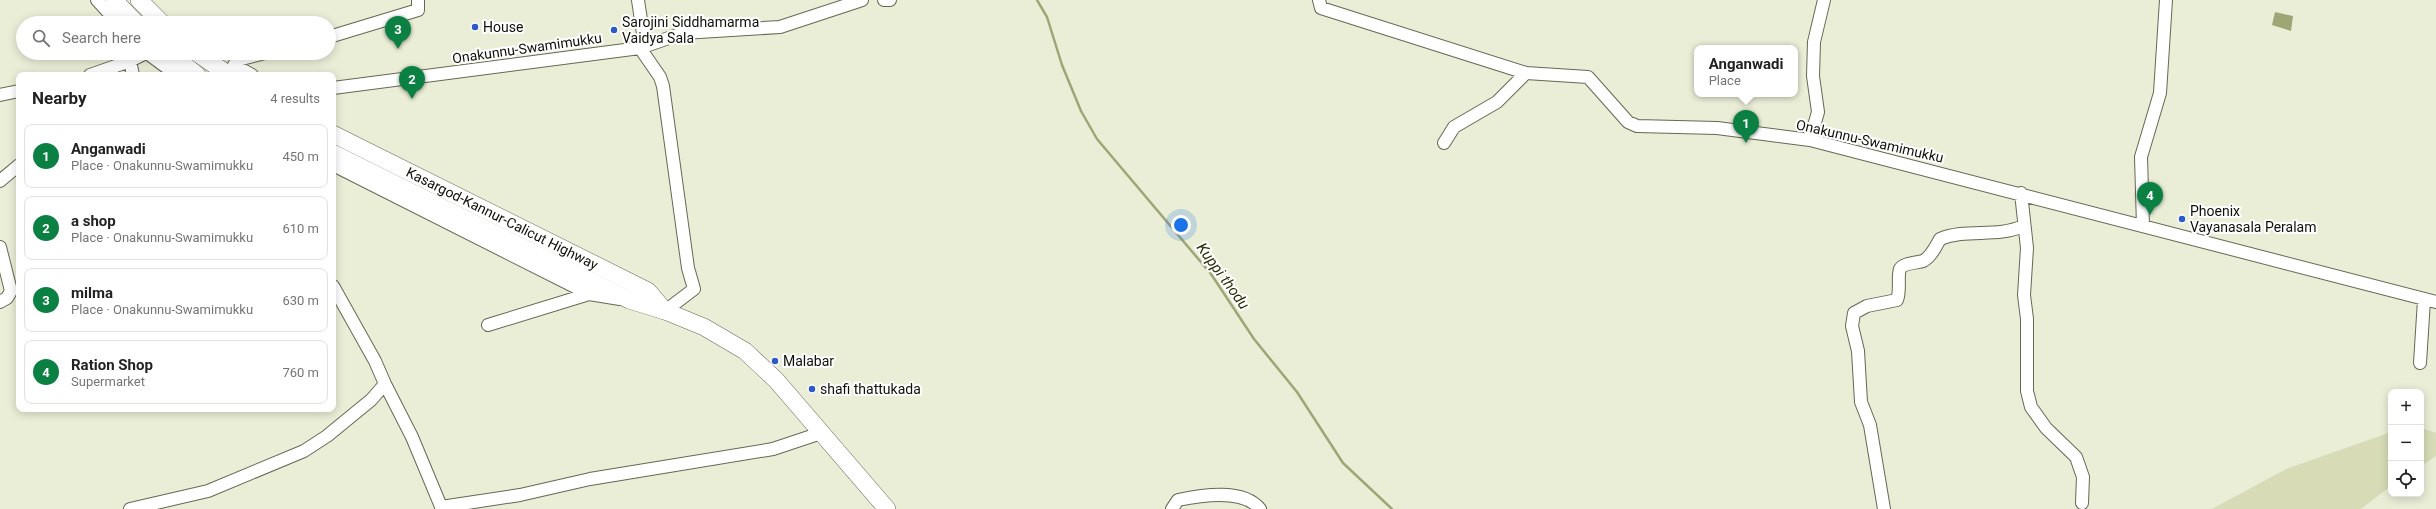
<!DOCTYPE html>
<html lang="en">
<head>
<meta charset="utf-8">
<style>
  :root { --surface:#fff; --page:#f6f6f6; --text:#222; --muted:#767676; --line:#e0e0e0; --accent:#0b8043 }
  body { margin:0; font-family:Roboto,sans-serif; background:var(--page); color:var(--text) }
  .controls { position:absolute; right:12px; bottom:12px; display:grid; overflow:hidden; border-radius:8px; box-shadow:0 2px 10px #0003 }
  .controls button { width:36px; height:36px; display:grid; place-items:center; padding:0; border:0; border-bottom:1px solid var(--line); background:var(--surface); color:var(--text); font:20px sans-serif }
  .you { position:absolute; left:1181px; top:225px; width:14px; height:14px; margin:-10px; border:3px solid #fff; border-radius:50%; background:#1a73e8; box-shadow:0 0 0 6px #1a73e833 }
  .badge { display:grid; place-items:center; width:26px; height:26px; border-radius:50%; background:var(--accent); color:#fff; font-size:13px; font-weight:700 }
  .pin { position:absolute; translate:-50% -33px; filter:drop-shadow(0 1px 2px #0008) }
  .pin::after { content:''; position:absolute; top:21px; width:14px; height:12px; background:inherit; clip-path:polygon(0 0,100% 0,50% 100%) }
  .popup { position:absolute; left:1694px; top:45px; width:104px; height:52px; box-sizing:border-box; display:grid; place-content:center; border-radius:8px; background:var(--surface); filter:drop-shadow(0 1px 3px #0005); font-size:13px; white-space:nowrap; color:var(--muted) }
  .popup b { font-size:15px; color:var(--text) }
  .popup::after { content:''; position:absolute; left:50%; top:100%; margin-left:-8px; border:8px solid transparent; border-top-color:var(--surface) }
  .list { margin:0; padding:0; list-style:none }
  h2 { display:flex; justify-content:space-between; align-items:center; height:52px; margin:0; padding:0 16px; font-size:17px }
  h2 small { font-size:13px; font-weight:400; color:var(--muted) }
  .list li { display:grid; grid-template-columns:26px 1fr auto; gap:12px; align-items:center; box-sizing:border-box; height:64px; margin:0 8px 8px; padding:0 8px; border:1px solid var(--line); border-radius:8px }
  .list b { display:block; font-size:15px; white-space:nowrap }
  .list p { margin:0; font-size:13px; white-space:nowrap; color:var(--muted) }
  .list em { font-size:13px; font-style:normal; color:var(--muted) }
  .icon { flex:none; width:22px; height:22px; fill:none; stroke:currentColor; stroke-width:2; stroke-linecap:round; stroke-linejoin:round }
  .map { position:relative; flex:none; width:2436px; height:509px; overflow:hidden }
  .search { position:absolute; background:var(--surface); box-shadow:0 2px 10px #0003; left:16px; top:16px; width:320px; height:44px; display:flex; align-items:center; gap:10px; box-sizing:border-box; padding:0 14px; border-radius:22px; color:var(--muted); font-size:15px }
  .panel { position:absolute; background:var(--surface); box-shadow:0 2px 10px #0003; left:16px; top:72px; width:320px; height:340px; border-radius:8px }
  .map>svg:first-child { display:block }
  .green { fill:#d7dcb7 }
  .water { fill:#9fa675 }
  .lines { fill:none; stroke-linecap:round; stroke-linejoin:round }
  .stream { stroke:#9fa675; stroke-width:2.5 }
  .minor-casing { stroke:#656854; stroke-width:14 }
  .highway-casing { stroke:#656854; stroke-width:18 }
  .minor { stroke:#fff; stroke-width:12 }
  .highway { stroke:#fff; stroke-width:17 }
  .poi-dot { fill:#2c5ac9; stroke:#fff; stroke-width:1.5 }
  .labels { text-anchor:middle; stroke-width:4; stroke-linejoin:round; paint-order:stroke }
  .poi-label { font-size:14px; fill:#0f1009; stroke:#fff; text-anchor:start }
  .street-label { font-size:14px; fill:#0f1009; stroke:#fff }
  .water-label { font-size:15px; font-style:italic; fill:#2a2d05; stroke:#fff }
</style>
</head>
<body>
<div class="map">
<svg width="2436" height="509" viewBox="0 0 2436 509">
  <rect width="100%" height="100%" fill="#eaeed7"/>
  <path class="green" d="M2421,428l15,5v23l-15,10z
    M2391,432v54l-30,23h-149l74,-40z"/>
  <path class="water" d="M2275,12l18,4 -2,15 -19,-6z"/>
  <g class="lines">
    <path class="stream" d="M1037,0l10,17 15,48 19,46 16,28 114,135 43,65 43,53 46,71 49,46"/>
    <g class="minor-casing">
      <path id="minor" d="M97,0l21,23
        M638,0l7,47
        M884,0h6
        M1319,0l2,8 205,65 62,4 40,45 9,4 80,2 93,12 626,162
        M329,37l89,-27v-10
        M640,48l20,29 3,9 25,182 6,21 -29,22
        M147,53l30,22
        M90,75l40,-14
        M133,75l-3,-14 16,-8
        M252,75l-18,-10 4,-5 27,-7
        M333,88l307,-40 43,-15 97,-6 82,-27
        M0,95l19,-4
        M1810,140l8,-28 -5,-36 1,-34 10,-42
        M1444,143l10,-16 43,-25 29,-29
        M333,165l256,129 31,5
        M0,181l19,-16
        M2021,193l6,55 -3,47 3,24v72l4,16 15,21 30,29 7,20 -1,26
        M2143,226l-2,-69 19,-64 6,-93
        M0,247l11,44 -4,7 -7,4
        M488,325l101,-31
        M2420,363l4,-63
        M385,384l27,53 30,72
        M441,507l79,-12 70,-16 183,-30 48,-16
        M130,509l78,-18 96,-40 23,-15 44,-36 14,-16 -10,-23 -42,-75
        M1172,509l6,-9c24,-5 65,-12 82,9
        M1884,509l-14,-84 -9,-23 -3,-51 -6,-25 2,-13 13,-7 30,-6c4,-10 0,-23 3,-31 3,-6 17,-6 23,-8 8,-4 13,-15 17,-22 27,-11 57,-1 83,-13"/>
    </g>
    <g class="highway-casing">
      <g id="highway">
        <path d="M114,0l22,23"/>
        <path d="M139,0l23,23"/>
        <path d="M169,53l28,22"/>
        <path d="M197,53l32,22"/>
        <path id="s1" d="M333,134l315,157 17,20"/>
        <path d="M333,153l296,147 36,11 39,16 41,24 31,29 111,129"/>
      </g>
    </g>
    <use href="#minor" class="minor"/>
    <use href="#highway" class="highway"/>
  </g>
  <g class="poi-dot">
    <circle cx="475" cy="27" r="4"/>
    <circle cx="614" cy="30" r="4"/>
    <circle cx="2182" cy="219" r="4"/>
    <circle cx="775" cy="361" r="4"/>
    <circle cx="812" cy="389" r="4"/>
  </g>
  <g class="labels">
    <g class="poi-label">
      <text x="622" y="27">Sarojini Siddhamarma<tspan x="622" dy="16">Vaidya Sala</tspan></text>
      <text x="483" y="32">House</text>
      <text x="2190" y="216">Phoenix<tspan x="2190" dy="16">Vayanasala Peralam</tspan></text>
      <text x="783" y="366">Malabar</text>
      <text x="820" y="394">shafi thattukada</text>
    </g>
    <g class="street-label">
      <text transform="translate(527 48) rotate(-8)" y="5">Onakunnu-Swamimukku</text>
      <text transform="translate(1870 141) rotate(13)" y="5">Onakunnu-Swamimukku</text>
      <text dy="5" stroke="none"><textPath href="#s1" startOffset="189">Kasargod-Kannur-Calicut Highway</textPath></text>
    </g>
    <g class="water-label">
      <text transform="translate(1223 276) rotate(54)" y="5">Kuppi thodu</text>
    </g>
  </g>
</svg>
<div class="controls">
<button>+</button>
<button>−</button>
<button><svg class="icon" aria-label="locate" viewBox="0 0 24 24"><circle cx="12" cy="12" r="6"/><path d="M12 2v4M12 18v4M2 12h4M18 12h4"/></svg></button>
</div>
<div class="you"></div>
<div class="pin badge" style="left:1746px;top:143px">1</div>
<div class="popup"><b>Anganwadi</b>Place</div>
<div class="pin badge" style="left:412px;top:99px">2</div>
<div class="pin badge" style="left:398px;top:49px">3</div>
<div class="pin badge" style="left:2150px;top:215px">4</div>
<div class="search"><svg class="icon" aria-label="search" viewBox="0 0 24 24"><circle cx="10" cy="10" r="6"/><path d="M15 15l6 6"/></svg>Search here</div>
<section class="panel">
<h2>Nearby<small>4 results</small></h2>
<ul class="list">
<li><span class="badge">1</span><div><b>Anganwadi</b><p>Place · Onakunnu-Swamimukku</p></div><em>450 m</em></li>
<li><span class="badge">2</span><div><b>a shop</b><p>Place · Onakunnu-Swamimukku</p></div><em>610 m</em></li>
<li><span class="badge">3</span><div><b>milma</b><p>Place · Onakunnu-Swamimukku</p></div><em>630 m</em></li>
<li><span class="badge">4</span><div><b>Ration Shop</b><p>Supermarket</p></div><em>760 m</em></li>
</ul>
</section>
</div>
</body>
</html>
